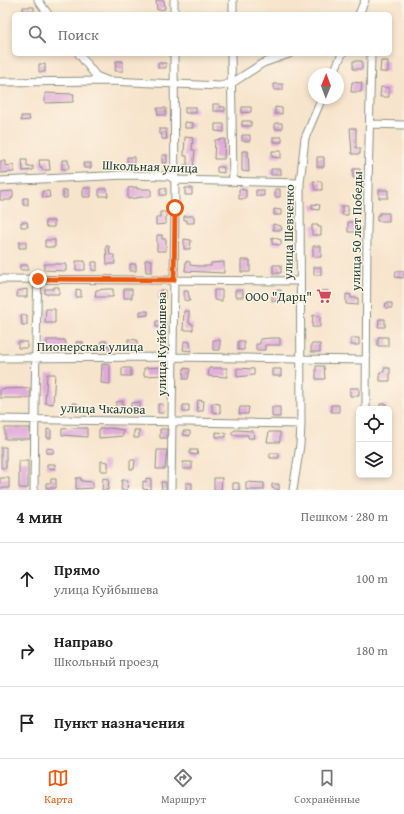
<!DOCTYPE html>
<html lang="ru">
<head>
<meta charset="utf-8">
<style>
  :root { --surface:#fff; --page:#f6f6f6; --text:#222; --muted:#767676; --line:#e0e0e0; --accent:#ea580c }
  body { margin:0; font-family:"Gentium Book Plus",serif; background:var(--page); color:var(--text) }
  .controls { position:absolute; right:12px; bottom:12px; display:grid; overflow:hidden; border-radius:6px; box-shadow:0 2px 6px #0003 }
  .controls button { width:36px; height:36px; display:grid; place-items:center; padding:0; border:0; border-bottom:1px solid var(--line); background:var(--surface); color:var(--text); font:20px sans-serif }
  .compass { position:absolute; left:308px; top:68px; width:36px; height:36px; border-radius:50%; background:var(--surface); box-shadow:0 2px 6px #0003; rotate:1deg }
  .stop { position:absolute; width:12px; height:12px; margin:-9px; border:3px solid #ea580c; border-radius:50%; background:#fff }
  .stop.end { background:#ea580c; border-color:#fff; box-shadow:0 1px 4px #0008 }
  .list { margin:0; padding:0; list-style:none }
  h2 { display:flex; justify-content:space-between; align-items:center; height:52px; margin:0; padding:0 16px; font-size:17px }
  h2 small { font-size:13px; font-weight:400; color:var(--muted) }
  .list li { display:grid; grid-template-columns:26px 1fr auto; gap:12px; align-items:center; box-sizing:border-box; height:72px; padding:0 16px; border-top:1px solid var(--line) }
  .list b { display:block; font-size:15px; white-space:nowrap }
  .list p { margin:0; font-size:13px; white-space:nowrap; color:var(--muted) }
  .list em { font-size:13px; font-style:normal; color:var(--muted) }
  .icon { flex:none; width:22px; height:22px; fill:none; stroke:currentColor; stroke-width:2; stroke-linecap:round; stroke-linejoin:round }
  .map { position:relative; flex:none; width:404px; height:490px; overflow:hidden }
  .search { position:absolute; background:var(--surface); box-shadow:0 2px 6px #0003; left:12px; right:12px; top:12px; height:44px; display:flex; align-items:center; gap:10px; box-sizing:border-box; padding:0 14px; border-radius:6px; color:var(--muted); font-size:15px }
  .sheet { height:268px; background:var(--surface) }
  nav { display:flex; justify-content:space-around; align-items:center; box-sizing:border-box; height:56px; border-top:1px solid var(--line); background:var(--surface); font-size:11px; color:var(--muted) }
  nav a { display:grid; justify-items:center; gap:2px }
  nav .on { color:var(--accent) }
  .map>svg:first-child { display:block }
  .building { fill:#e0a8dc }
  .lines { fill:none; stroke-linecap:round; stroke-linejoin:round }
  .minor-casing { stroke:#8b9080; stroke-width:9 }
  .minor { stroke:#fff; stroke-width:7 }
  .route { stroke:#ea580c; stroke-width:5 }
  .labels { text-anchor:middle; stroke-width:3; stroke-linejoin:round; paint-order:stroke }
  .street-label { font-size:13px; fill:#1f3d34; stroke:#fcf5e5 }
  .poi-label { font-size:13px; fill:#1f3d34; stroke:#fcf5e5; text-anchor:end }
</style>
</head>
<body>
<div class="map">
<svg width="404" height="490" viewBox="0 0 404 490">
  <rect width="100%" height="100%" fill="#fcf5e5"/>
  <filter id="ink" filterUnits="userSpaceOnUse"><feTurbulence type="fractalNoise" baseFrequency=".025" numOctaves="2"/><feDisplacementMap in="SourceGraphic" scale="8" xChannelSelector="R" yChannelSelector="G"/><feConvolveMatrix kernelMatrix="1 2 1 2 8 2 1 2 1" color-interpolation-filters="sRGB"/></filter>
  <filter id="wash" filterUnits="userSpaceOnUse"><feTurbulence type="fractalNoise" baseFrequency=".012" numOctaves="4" result="noise"/><feDisplacementMap in="SourceGraphic" scale="16" xChannelSelector="R" yChannelSelector="G"/><feGaussianBlur stdDeviation="0.9" result="paint"/><feColorMatrix in="noise" values="0 0 0 0 0 0 0 0 0 0 0 0 0 0 0 0 0 1.4 0 .05"/><feComposite in="paint" operator="in"/></filter>
  <g filter="url(#wash)">
    <rect width="100%" height="100%" fill="#f7e4cc"/>
    <g id="blocks">
      <path class="building" d="M156,0h8l1,9 -8,1z
        M23,7h11v7h-11z
        M116,61h7v10h-8z
        M353,61h9v8h-9z
        M381,61h7v11h-8z
        M158,63h8v5h-8z
        M39,64h6v8h-6z
        M352,82l10,1 -1,9h-10z
        M274,84h9v6h-9z
        M381,87l8,1v9h-9z
        M45,93l29,1 -1,8 -28,1z
        M213,104h7v3h5v4h-12z
        M185,107h11v6h-11z
        M242,107h9v5l-9,1z
        M275,107l7,1v6h-7z
        M157,108h9v7h-8z
        M21,116h8l1,4 -9,1z
        M242,121h9v5h-9z
        M185,122l8,1v5h-8z
        M275,123h7v6h-7z
        M215,124h9v8l-9,-1z
        M350,128h6v20h4v6h-8z
        M159,129h7l1,10h-5v-5h-3z
        M242,135h8v6h-8z
        M185,137l8,1 -1,12h3l-2,20h-10v-5h4v-9h-3z
        M273,137h9v5h-9z
        M225,139l-1,20h-10l1,-19z
        M242,151h6l1,21 -7,-1z
        M272,151h9v7l-9,-1z
        M162,155h5v8h-5z
        M127,157h7v9h-7z
        M317,157h7v10h-7z
        M22,160h5v7l6,-1v4l-10,1z
        M39,160h10l1,10h-8v-3h-2z
        M62,160h6l1,9h-7z
        M0,161h5v5l9,-1v7l-14,1z
        M83,163h8v5h-7z
        M217,167h7v6l-7,-1z
        M271,169h10v6h-10z
        M353,169h7v9h-7z
        M313,181l9,1v8h-7z
        M137,187v2h14v7l-23,3v-11z
        M83,188h8v9h-8z
        M160,188h6v7h-6z
        M185,188h7v7h-7z
        M99,189h8l1,7h-9z
        M239,189l7,1v9h-7z
        M275,189h5v8h-5z
        M63,190h4v8h-4z
        M256,190h8v6h-8z
        M379,190h9v8h-9z
        M13,191v7h-2v2h-11v-8z
        M42,191h7l1,6 -7,1z
        M23,198h5v7h-5z
        M312,204l8,1 -1,5 -7,-1z
        M342,206h6v9h-6z
        M274,209l7,1v5h-7z
        M160,212h6v12l-10,1v-8h4z
        M379,213h10v8h-12v-6h3z
        M184,216h10v7h-7v-3h-3z
        M45,221h9v6h-8z
        M21,222h6l1,5h-7z
        M348,222h6v3h2l1,7h-9z
        M273,224l8,2 1,4h-9z
        M312,225h6v2h3v8h-9z
        M157,235h5v4h4v12h-9z
        M272,237l9,3v5l-9,-1z
        M184,239l7,1 -1,9h-6z
        M45,240h10v7h-10z
        M19,242h7v6h-7z
        M106,246h3l1,9h4l1,9h-8z
        M313,246h8v11h-8z
        M145,260h7v12h-6z
        M241,260h9v12h-9z
        M76,261h9v9h-9z
        M186,261l4,1v3l8,1h13v-3l13,-1v11l-39,-2z
        M92,262h5v9l-5,-1z
        M44,264h22v7l-22,-1z
        M130,264h6v7h-6z
        M20,265h8v5h-8z
        M273,265h8v8h-8z
        M314,267h7v8h-7z
        M396,271h8l-1,7 -8,-1z
        M54,287h5v7h-14v-5h9z
        M27,289v8h-10v-6z
        M76,289l5,1v7h-5z
        M107,289h6v8h-18l1,-7z
        M124,289h8v9h-8z
        M160,290h5v8l-7,-1z
        M214,290h8v11l-8,-1z
        M235,290h8v7h-8z
        M276,290h5v7h-2v4h-7v-5h4z
        M184,291h4l2,10 -6,-1z
        M321,291h7l-1,10 -6,-2z
        M346,294l5,1v3h7v7l-12,-1z
        M386,303h6v5h-7z
        M46,309h9v14h-10z
        M140,311h8v4l-8,1z
        M184,311h5v12l4,1v6h-10z
        M21,315h6v10h-5z
        M313,315l7,1v11h-8z
        M379,319h6v8h-7z
        M156,321h10v6h-10z
        M378,337h10v9h-10z
        M271,338h9v7h-15v5h-9v-6h4v-5z
        M351,338h8v7h-8z
        M128,339l9,1v10h-9z
        M47,340h18l2,8 -20,1z
        M213,340h7v10h-7z
        M101,341h5v4h4v5h-10z
        M184,341l6,1 1,9 -8,-1z
        M238,341h6v9h-6z
        M18,342h9v6h-9z
        M76,342h7v7h-7z
        M311,344h9v8h-9z
        M102,364l8,1v19l-9,-1z
        M316,366h8l1,13h-9z
        M164,367l1,8 -21,1v-8z
        M122,368h9v8h-9z
        M184,368l6,1 -2,10h-5z
        M209,368h18v9l-19,-1z
        M237,368l17,1v6l-17,2z
        M384,368h6v13h-10v-9h4z
        M272,369h9v7h-9z
        M47,374h8l-2,30 -8,-1z
        M30,388v10h-30v-9z
        M350,388h9v8h-9z
        M198,400l6,1 -1,10h-6z
        M123,401v8l-7,1v-8z
        M140,402v9l-9,1v-9z
        M72,403h5v8h-5z
        M212,403l8,1v9l-8,-1z
        M158,404h5l1,9h-6z
        M380,404h7v5h-7z
        M183,405h6v7h-6z
        M331,405h8v7h-8z
        M240,407h9l-1,7h-9z
        M272,407h8v10h-8z
        M5,428h25v11h-25z
        M76,428h11v9l-25,-2v-6z
        M110,428l13,2v6l-24,2v-9z
        M47,429l4,1v8h-4z
        M160,429h7v9h-7z
        M134,430h5v8h-5z
        M235,430l18,1 1,7h-6v-3h-16v-3z
        M183,431h7v5l-7,-1z
        M216,432l10,1v4h-10z
        M269,432h11v10h-13z
        M1,447h5v21h-5z
        M47,448l7,1 -1,4h-7z
        M157,450h10l-2,19h-9z
        M190,450h8l-1,5 -7,-1z
        M270,453h9v5h-9z
        M130,460h5l-1,9h-4z
        M19,461h9v27h-9z
        M101,461l7,1v9h-7z
        M183,462h9v7h-9z
        M47,464h8v5l-8,-1z
        M0,478h9v10h-9z
        M76,478h5v3l12,1v6l-17,1z
        M103,478l6,1 -1,11h-6z
        M146,478l5,1v11l-8,-1v-8l3,1z
        M214,478h8l-1,12h-7z
        M51,479h5v9h-10v-5h5z
        M122,480h6l-1,10h-6z
        M161,482h5v8h-4z
        M246,482l18,1v7h-18z
        M186,483h6v7h-6z
        M233,483h6v7h-6z
        M272,484h7v6l-7,-2z"/>
    </g>
  </g>
  <g filter="url(#ink)">
    <use href="#blocks" fill-opacity="0" stroke="#8b9080" stroke-width="1"/>
    <g class="lines">
      <g class="minor-casing">
        <path id="minor" d="M38,0l10,14
          M233,0v14
          M174,14v-14
          M359,14l6,-14
          M79,54l17,22 10,4
          M231,54l2,127
          M333,74l9,-20
          M0,82l110,-1 110,5 12,-3 31,-20 26,-9
          M370,124l34,1
          M0,181l126,-6 43,1 6,4 125,3
          M0,279l299,2
          M0,358l173,-1 193,3
          M366,409l1,-177 4,-178
          M0,419l301,5
          M34,490c1,-70 1,-140 4,-211
          M171,490l4,-282 -1,-154
          M293,490l7,-45 1,-21 -1,-241 5,-45 17,-40"/>
      </g>
      <use href="#minor" class="minor"/>
    </g>
  </g>
  <g class="lines" filter="url(#ink)">
    <path class="route" d="M38,279l136,1 1,-72"/>
  </g>
  <defs>
    <g id="supermarket-bare" transform="scale(1.2)"><path d="M-6-5.5h2.5l.6 2H6L4.5 2H-2.5L-4.4-4H-6ZM-1.5 3.2a1.3 1.3 0 1 0 .1 0ZM3 3.2a1.3 1.3 0 1 0 .1 0Z" fill="#d1495b" stroke="#fcf5e5" stroke-width="2.5" paint-order="stroke"/></g>
  </defs>
  <g fill-rule="evenodd">
    <use href="#supermarket-bare" x="324" y="296"/>
  </g>
  <g class="labels">
    <g class="street-label">
      <text transform="translate(150 166) rotate(2)" y="5">Школьная улица</text>
      <text transform="translate(356 231) rotate(-89)" y="5">улица 50 лет Победы</text>
      <text transform="translate(288 232) rotate(-89)" y="5">улица Шевченко</text>
      <text transform="translate(161 344) rotate(-90)" y="5">улица Куйбышева</text>
      <text x="90" y="351">Пионерская улица</text>
      <text transform="translate(103 408) rotate(1)" y="5">улица Чкалова</text>
    </g>
    <g class="poi-label">
      <text x="312" y="301">ООО "Дарц"</text>
    </g>
  </g>
</svg>
<div class="controls">
<button><svg class="icon" aria-label="locate" viewBox="0 0 24 24"><circle cx="12" cy="12" r="6"/><path d="M12 2v4M12 18v4M2 12h4M18 12h4"/></svg></button>
<button><svg class="icon" aria-label="layers" viewBox="0 0 24 24"><path d="M12 4l9 5-9 5-9-5zM3 14l9 5 9-5"/></svg></button>
</div>
<svg class="compass" viewBox="-18 -18 36 36"><path d="M0-13l5 13h-10z" fill="#e53935"/><path d="M0 13l5-13h-10z" fill="#767676"/></svg>
<div class="stop" style="left:175px;top:208px"></div>
<div class="stop end" style="left:38px;top:279px"></div>
<div class="search"><svg class="icon" aria-label="search" viewBox="0 0 24 24"><circle cx="10" cy="10" r="6"/><path d="M15 15l6 6"/></svg>Поиск</div>
</div>
<section class="sheet">
<h2>4 мин<small>Пешком · 280 m</small></h2>
<ul class="list">
<li><svg class="icon" aria-label="ahead" viewBox="0 0 24 24"><path d="M12 20V5M6 11l6-6 6 6"/></svg><div><b>Прямо</b><p>улица Куйбышева</p></div><em>100 m</em></li>
<li><svg class="icon" aria-label="right" viewBox="0 0 24 24"><path d="M7 20v-9h11M14 6l5 5-5 5"/></svg><div><b>Направо</b><p>Школьный проезд</p></div><em>180 m</em></li>
<li><svg class="icon" aria-label="arrive" viewBox="0 0 24 24"><path d="M6 21V4h12l-3 4 3 4H6"/></svg><div><b>Пункт назначения</b></div></li>
</ul>
</section>
<nav>
<a class="on"><svg class="icon" aria-label="map" viewBox="0 0 24 24"><path d="M3 6l6-2 6 2 6-2v14l-6 2-6-2-6 2zM9 4v14M15 6v14"/></svg>Карта</a>
<a><svg class="icon" aria-label="directions" viewBox="0 0 24 24"><path d="M12 3l9 9-9 9-9-9zM9 14v-3h6M13 9l2 2-2 2"/></svg>Маршрут</a>
<a><svg class="icon" aria-label="saved" viewBox="0 0 24 24"><path d="M7 4h10v16l-5-4-5 4z"/></svg>Сохранённые</a>
</nav>
</body>
</html>
